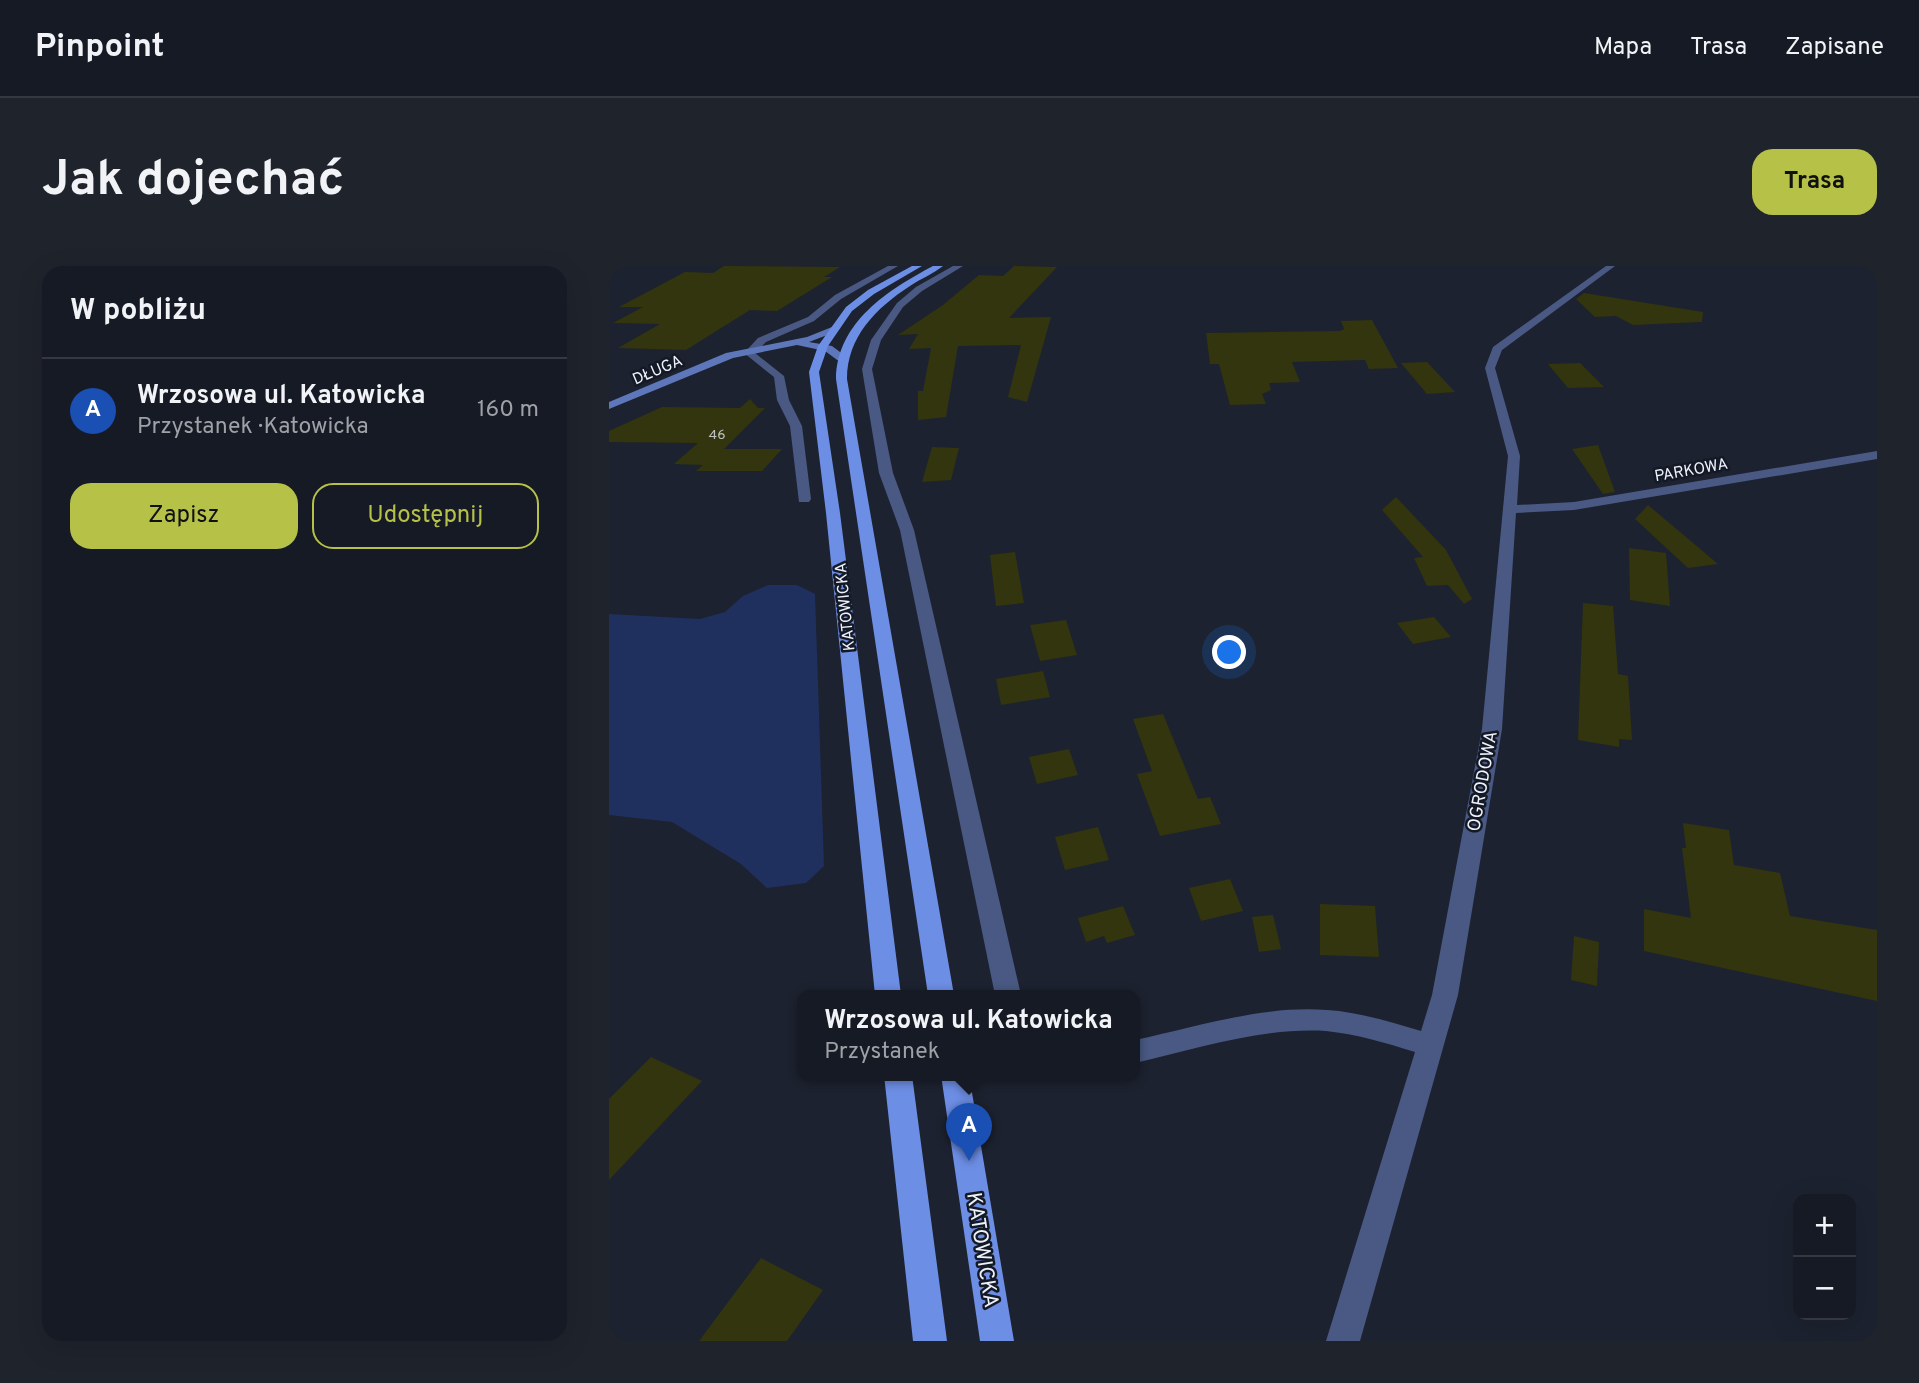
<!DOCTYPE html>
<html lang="pl">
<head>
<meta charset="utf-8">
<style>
  :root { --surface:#161a24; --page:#1f232c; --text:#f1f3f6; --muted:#9ea1a6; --line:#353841; --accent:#b6c148 }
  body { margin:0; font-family:Overpass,sans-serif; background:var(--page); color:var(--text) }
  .controls { position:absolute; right:21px; bottom:21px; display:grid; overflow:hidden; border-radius:14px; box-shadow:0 7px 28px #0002 }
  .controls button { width:63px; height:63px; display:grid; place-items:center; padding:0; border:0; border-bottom:2px solid var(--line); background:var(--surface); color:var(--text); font:35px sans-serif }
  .you { position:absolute; left:621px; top:387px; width:24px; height:24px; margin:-18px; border:5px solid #fff; border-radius:50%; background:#1a73e8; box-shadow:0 0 0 10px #1a73e833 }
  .badge { display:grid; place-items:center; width:46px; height:46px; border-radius:50%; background:var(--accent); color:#fff; font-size:23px; font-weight:700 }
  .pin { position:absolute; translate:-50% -58px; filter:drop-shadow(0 2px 4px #0008) }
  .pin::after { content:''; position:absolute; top:37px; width:24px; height:21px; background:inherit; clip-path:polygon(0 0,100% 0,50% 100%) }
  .popup { position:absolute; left:188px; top:724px; width:343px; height:91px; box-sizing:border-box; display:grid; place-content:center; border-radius:14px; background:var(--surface); filter:drop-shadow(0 2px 5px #0005); font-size:23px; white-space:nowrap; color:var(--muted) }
  .popup b { font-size:26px; color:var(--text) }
  .popup::after { content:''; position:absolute; left:50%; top:100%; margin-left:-14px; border:14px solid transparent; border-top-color:var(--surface) }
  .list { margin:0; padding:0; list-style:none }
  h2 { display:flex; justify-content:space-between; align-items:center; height:91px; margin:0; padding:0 28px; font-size:30px }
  h2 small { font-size:23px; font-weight:400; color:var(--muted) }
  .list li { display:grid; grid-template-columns:46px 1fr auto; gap:21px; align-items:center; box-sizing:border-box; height:105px; padding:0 28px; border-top:2px solid var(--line) }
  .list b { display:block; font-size:26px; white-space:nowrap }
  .list p { margin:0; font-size:23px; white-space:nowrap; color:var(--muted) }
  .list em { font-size:23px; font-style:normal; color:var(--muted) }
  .actions { display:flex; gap:14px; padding:21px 28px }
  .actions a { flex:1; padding:16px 0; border:2px solid var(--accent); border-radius:21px; text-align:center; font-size:24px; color:var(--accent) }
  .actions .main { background:var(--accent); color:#111 }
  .map { position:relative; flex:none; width:1268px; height:1075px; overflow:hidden; border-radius:21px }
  header { display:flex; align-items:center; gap:42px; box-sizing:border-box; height:98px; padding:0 35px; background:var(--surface); border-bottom:2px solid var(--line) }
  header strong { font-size:33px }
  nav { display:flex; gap:38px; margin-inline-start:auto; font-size:24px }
  .intro { display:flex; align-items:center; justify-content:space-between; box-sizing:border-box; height:168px; padding:0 42px }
  h1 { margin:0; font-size:49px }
  .button { padding:18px 32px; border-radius:21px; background:var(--accent); color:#111; font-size:24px; font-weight:700 }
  main { display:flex; gap:42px; padding:0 42px }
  aside { flex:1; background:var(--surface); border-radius:21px; box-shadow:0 7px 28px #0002 }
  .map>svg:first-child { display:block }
  .green { fill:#20305e }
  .building { fill:#32350d }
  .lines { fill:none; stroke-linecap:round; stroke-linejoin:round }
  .street { fill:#495983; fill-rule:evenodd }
  .secondary { fill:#5d77ba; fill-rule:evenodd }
  .primary { fill:#6d8ee5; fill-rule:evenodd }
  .labels { text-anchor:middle; stroke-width:5; stroke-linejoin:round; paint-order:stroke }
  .number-label { font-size:14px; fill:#bfc3c0 }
  .far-street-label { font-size:16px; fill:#eef2fb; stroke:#141926 }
  .street-label { font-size:18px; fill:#eef2fb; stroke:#141926 }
  .near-street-label { font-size:21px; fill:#eef2fb; stroke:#141926 }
</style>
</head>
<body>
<header>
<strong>Pinpoint</strong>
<nav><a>Mapa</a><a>Trasa</a><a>Zapisane</a></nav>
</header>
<div class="intro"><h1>Jak dojechać</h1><a class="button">Trasa</a></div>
<main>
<aside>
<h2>W pobliżu<small></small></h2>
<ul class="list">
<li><span class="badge" style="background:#1a4fb4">A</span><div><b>Wrzosowa ul. Katowicka</b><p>Przystanek · Katowicka</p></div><em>160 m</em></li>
</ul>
<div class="actions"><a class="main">Zapisz</a><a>Udostępnij</a></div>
</aside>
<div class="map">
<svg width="1268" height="1075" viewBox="0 0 1268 1075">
  <rect width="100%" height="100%" fill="#1d2230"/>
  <path class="green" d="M159,319h29l18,9 9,272 -18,17 -39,5 -26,-24 -69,-42 -63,-7v-201l91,5 25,-7 18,-16z"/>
  <path class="building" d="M115,0l116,1 -16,10h8l-55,34 -27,-1 -64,40 -68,-2 42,-24 -47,-1 30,-16h-24l66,-35 28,1z
    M405,0l43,1 -48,51 42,-1 -24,85 -19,-5 13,-52 -63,1 -12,71 -28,3v-29h5l8,-43 -22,1 9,-15 -20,1 45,-30 36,-30 24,1z
    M975,27l119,19 -1,10 -69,3 -17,-9 -21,1 -19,-18z
    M763,54l26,48 -29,1 -4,-9 -73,2 8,20 -31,1 2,7 -9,4 4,10 -36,1 -11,-41h-9l-4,-31 134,-2 4,-2 -3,-8z
    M818,96l28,30 -28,2 -26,-31z
    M971,97l24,24 -36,1 -20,-24z
    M141,133l8,9h7l-41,41h58l-20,22h-66l7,-6 -29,-1 24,-21 -89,-1v-11l53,-24 78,1z
    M989,179l17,47 -12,2 -31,-45z
    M323,181l27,1 -8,32 -29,2z
    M787,231l50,53 26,49 -8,5 -16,-19 -21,1 -13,-28 9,-1 -41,-47z
    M1039,239l70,59 -30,4 -53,-49z
    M1020,282l37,5 4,53 -40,-6z
    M406,286l9,51 -28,3 -6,-51z
    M974,337l30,3 5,68 10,2 4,64 -13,-1v8l-41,-7z
    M825,351l17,20 -38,7 -16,-21z
    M457,354l11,35 -37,6 -10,-36z
    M434,405l7,26 -49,8 -5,-26z
    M554,448l35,85 12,-2 11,27 -61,12 -23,-62 15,-3 -19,-52z
    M460,483l9,26 -41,9 -8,-27z
    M1074,557l46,7 5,35 46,8 10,43 87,14v71l-233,-50v-42l47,9 -9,-70h4z
    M489,561l11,33 -44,10 -10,-33z
    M621,613l13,32 -42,10 -12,-33z
    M711,638l55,2 4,51 -59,-2z
    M514,640l12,29 -28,8 -3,-7 -18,6 -8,-24z
    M664,649l8,34 -22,3 -7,-35z
    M965,670l25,6 -2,44 -26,-6z
    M42,791l51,24 -93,99v-81z
    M152,992l62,32 -36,51h-88z"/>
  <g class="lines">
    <path class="street" d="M279,0h10l-57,33 -27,22 -48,21 -11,11 29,23 5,24 13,26 9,73 -2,3h-10l-9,-76 -13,-26 -3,-23 -30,-24 14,-15 50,-21 27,-22z
      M344,0h10l-41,25 -19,16 -22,33 -9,29 21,104 21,57 107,465h-26l-95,-465 -21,-57 -17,-104 9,-29 26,-37 19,-16z
      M997,0h9l-113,84 -7,18 25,88 -3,49 57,-3 303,-51v8l-303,51 -58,3 -14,216 -44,266 -98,346h-34l89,-289c-29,-9 -59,-18 -89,-21 -64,-4 -129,18 -191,32v-23c62,-13 127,-35 192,-30 32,2 63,12 94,21l11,-36 50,-266 26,-273 -23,-88 8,-21z"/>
    <path class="secondary" d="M223,61l5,3 -2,2 -26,10 23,4 16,12v4h-8l-15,-11 -28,-6 -64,13 -124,51v-7l117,-49 81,-16z"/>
    <path class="primary" d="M303,0h10l-48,28 -22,17 -24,35 -9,26 21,141 61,482h-26l-49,-482 -17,-141 9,-26 28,-39 22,-17z
      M324,0h10c-10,8 -23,13 -33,20 -34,22 -63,51 -63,93l107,616h-26l-92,-616c1,-57 52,-89 97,-113z
      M275,809h28l35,266h-34z
      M332,809h28l45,266h-34z"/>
  </g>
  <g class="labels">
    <g class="number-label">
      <text x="108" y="173">46</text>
    </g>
    <g class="far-street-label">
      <text transform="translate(48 103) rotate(-23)" y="6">DŁUGA</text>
      <text transform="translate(1082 203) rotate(-10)" y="6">PARKOWA</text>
      <text transform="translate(235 341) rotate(-96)" y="6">KATOWICKA</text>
    </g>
    <g class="street-label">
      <text transform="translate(873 515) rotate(-80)" y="6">OGRODOWA</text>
    </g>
    <g class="near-street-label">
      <text transform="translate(374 984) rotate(81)" y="7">KATOWICKA</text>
    </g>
  </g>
</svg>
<div class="controls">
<button>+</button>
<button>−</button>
</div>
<div class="you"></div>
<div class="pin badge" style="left:360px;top:895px;background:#1a4fb4">A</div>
<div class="popup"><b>Wrzosowa ul. Katowicka</b>Przystanek</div>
</div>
</main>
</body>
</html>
